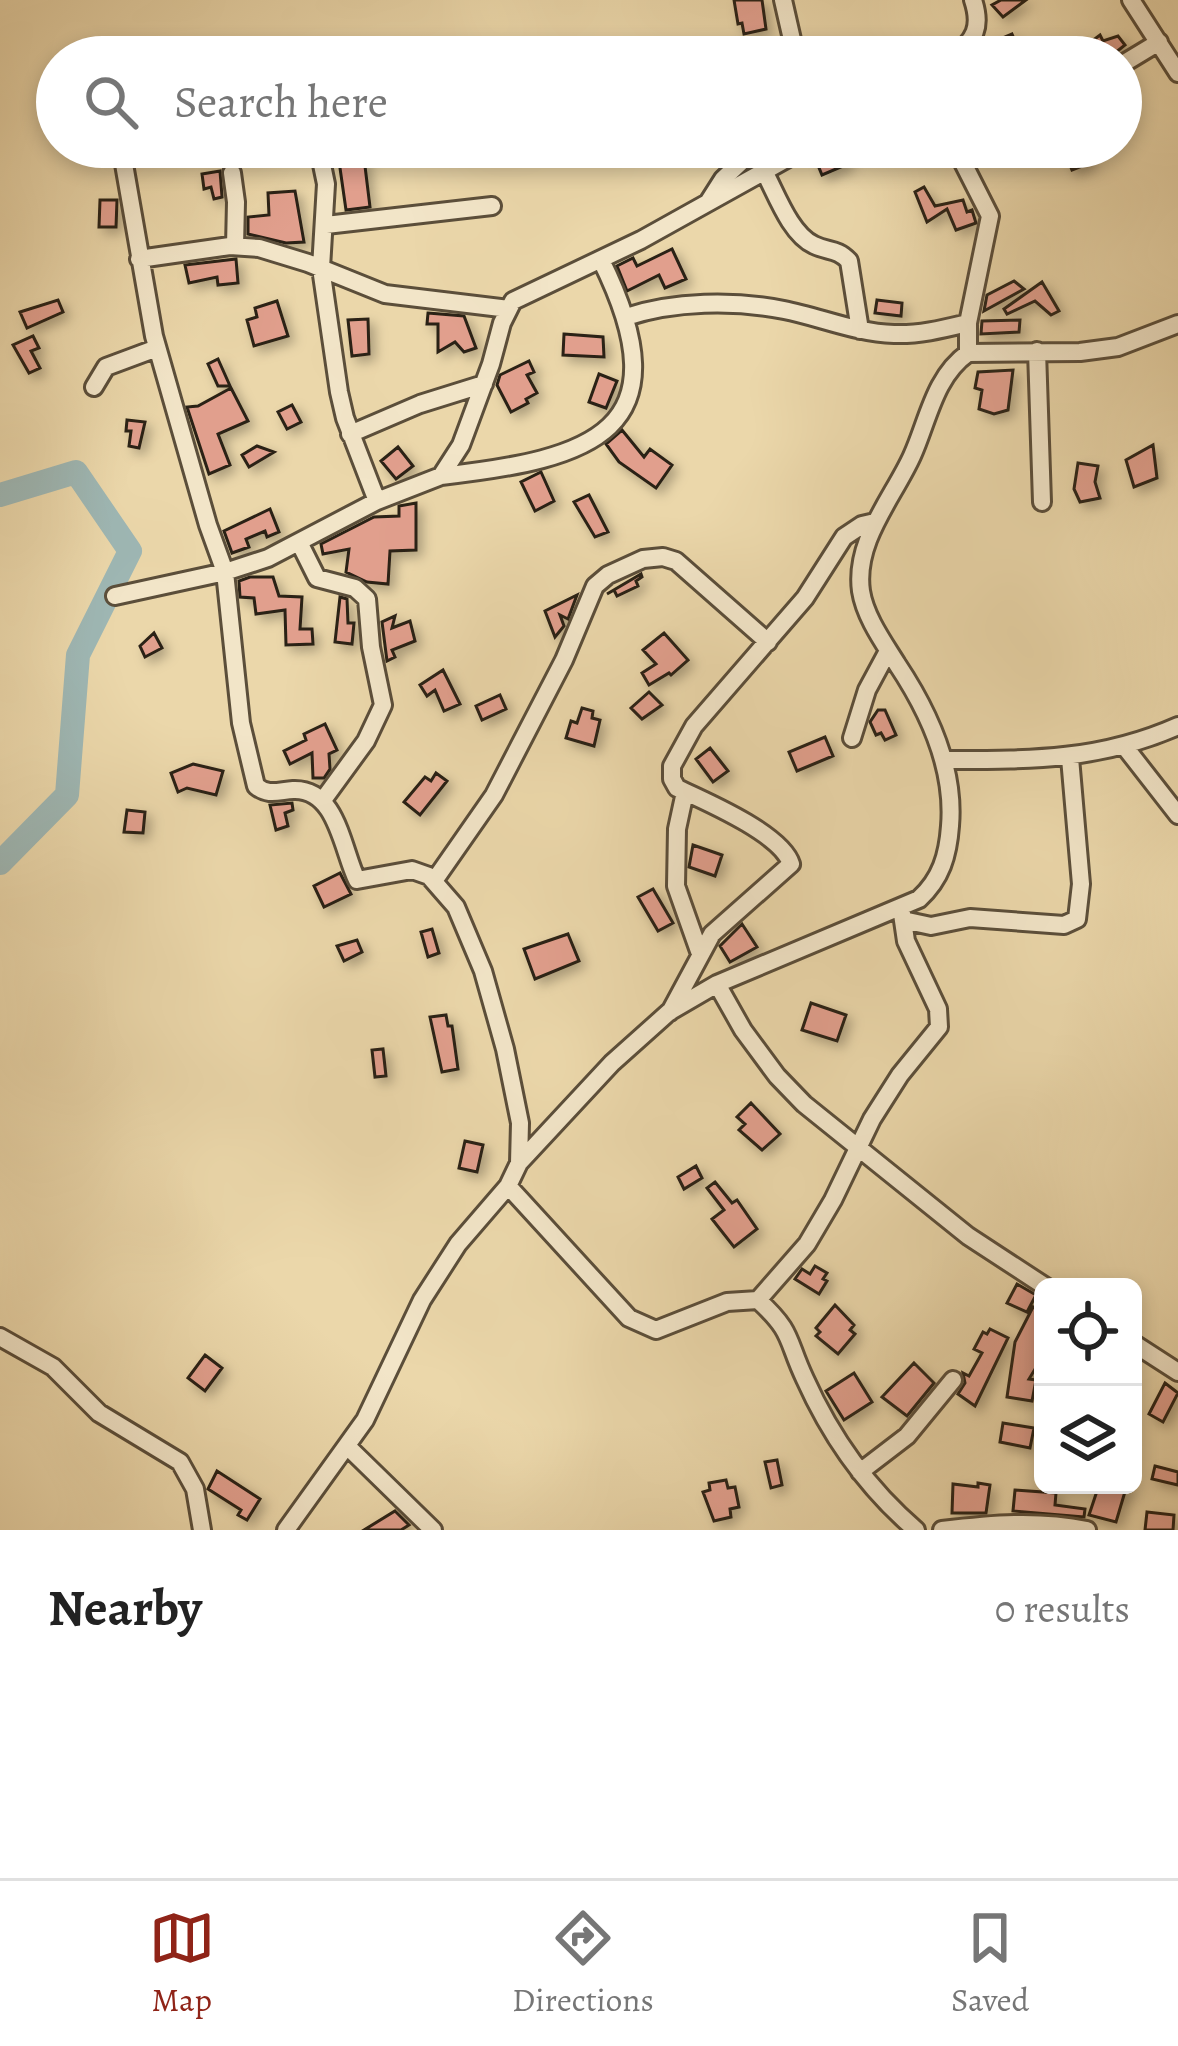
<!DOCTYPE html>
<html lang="en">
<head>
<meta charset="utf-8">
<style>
  :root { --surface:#fff; --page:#f2f2f2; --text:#222; --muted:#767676; --line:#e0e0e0; --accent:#8f2418 }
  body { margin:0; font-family:Alegreya,serif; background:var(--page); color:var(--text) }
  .controls { position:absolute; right:36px; bottom:36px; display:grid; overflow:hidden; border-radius:18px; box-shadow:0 6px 18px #0003 }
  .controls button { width:108px; height:108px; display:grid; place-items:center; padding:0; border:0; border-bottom:3px solid var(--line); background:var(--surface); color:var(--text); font:60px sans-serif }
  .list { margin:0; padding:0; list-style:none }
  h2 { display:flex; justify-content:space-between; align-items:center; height:156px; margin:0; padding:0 48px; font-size:51px }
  h2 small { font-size:39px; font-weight:400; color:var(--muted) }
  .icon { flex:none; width:66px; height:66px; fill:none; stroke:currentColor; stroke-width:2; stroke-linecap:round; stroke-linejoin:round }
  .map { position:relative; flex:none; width:1178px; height:1530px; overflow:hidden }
  .search { position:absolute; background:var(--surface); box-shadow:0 6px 18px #0003; left:36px; right:36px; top:36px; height:132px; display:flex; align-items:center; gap:30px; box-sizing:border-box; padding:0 42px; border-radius:66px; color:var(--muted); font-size:45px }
  .sheet { height:348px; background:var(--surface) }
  nav { display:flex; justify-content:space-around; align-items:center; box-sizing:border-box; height:168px; border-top:3px solid var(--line); background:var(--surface); font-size:33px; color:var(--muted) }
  nav a { display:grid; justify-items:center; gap:6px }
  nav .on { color:var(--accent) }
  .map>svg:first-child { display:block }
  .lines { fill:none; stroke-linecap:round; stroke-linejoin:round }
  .river { stroke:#9eb7b4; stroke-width:24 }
  .building { fill:#e19f8d; stroke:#2b2014; stroke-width:3; filter:url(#shadow) }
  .minor-casing { stroke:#5b4e3a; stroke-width:22 }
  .minor { stroke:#f2e5c8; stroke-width:16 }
</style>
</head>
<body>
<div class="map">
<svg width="1178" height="1530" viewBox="0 0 1178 1530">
  <defs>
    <filter id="shadow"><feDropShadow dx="5.5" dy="5.5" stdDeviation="6" flood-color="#0004"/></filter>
  </defs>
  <rect width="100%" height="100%" fill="#ebd7aa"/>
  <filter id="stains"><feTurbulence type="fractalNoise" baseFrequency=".00167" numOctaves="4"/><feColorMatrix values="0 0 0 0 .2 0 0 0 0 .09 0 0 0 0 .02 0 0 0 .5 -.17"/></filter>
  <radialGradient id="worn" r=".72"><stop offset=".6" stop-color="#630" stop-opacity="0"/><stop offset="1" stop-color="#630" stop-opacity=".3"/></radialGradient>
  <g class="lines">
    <path class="river" d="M0,495l76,-23 54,79 -52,104 -11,140 -67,68"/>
  </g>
  <path class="building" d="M734,0h28l4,29 -22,5 -2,-11 -4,1z
    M1001,0h25l-23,17 -11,-12z
    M1012,34l10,23h-24l-7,-14z
    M1100,35l3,6 15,-5 7,9 -15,12h-75l-1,-3 39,-11 3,10z
    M337,147h17l-3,13 13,-2 6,49 -24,3z
    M841,147l7,17 -26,11 -7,-17z
    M1063,147h21l6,16 -18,7z
    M220,171l2,26 -8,2 -3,-12 -7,2 -2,-15z
    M924,187l11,19 28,-6 4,12 5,-2 4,13 -20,7 -9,-21 -20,13 -12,-30z
    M295,191l9,51 -18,1 -38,-9v-17l21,-2 -1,-22z
    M100,200h17l-1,27h-17z
    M672,249l14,30 -21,9 -6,-13 -32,16 -10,-25 16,-8 4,8z
    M236,259l2,24 -20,2 -1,-8 -28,6 -4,-18z
    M1014,281l10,8 -40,22 3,-16z
    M1042,282l17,29 -8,4 -16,-14 -28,13 -3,-5z
    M58,300l5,12 -36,16 -7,-16z
    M877,300l25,3 -1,13 -26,-3z
    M277,301l11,35 -34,10 -7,-26 10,-3 -2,-9z
    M428,313l36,3 12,32 -12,4 -9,-10 -17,10v-28h-11z
    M368,319l1,35 -17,2 -4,-36z
    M1020,320l-1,12 -38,2 1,-13z
    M564,334l39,3 1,20 -41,-2z
    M33,336l6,12 -8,3 9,17 -11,5 -16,-28z
    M218,359l12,27h-12l-10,-22z
    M529,361l5,11 -7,3 10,18 -11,6 2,4 -17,9 -14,-27 3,-10z
    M1013,370l-5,40 -14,4 -15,-5 3,-19 -7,-2 3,-16z
    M599,374l18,7 -11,27 -17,-6z
    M231,388l17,33 -30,13 12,31 -21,9 -22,-67 11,-1z
    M292,405l9,17 -14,7 -9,-17z
    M127,420l18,2 -6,26 -10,-2 2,-15h-5z
    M622,430l22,27 6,-8 22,16 -16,23 -37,-26 -13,-18z
    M1153,445l4,33 -23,9 -8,-27z
    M257,446l17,6 -25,15 -7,-12z
    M398,447l15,19 -17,13 -15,-18z
    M1078,463l20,3 -3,16 5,16 -20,4 -6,-13z
    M541,472l13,29 -19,10 -14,-29z
    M589,495l19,37 -13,5 -21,-35z
    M416,503v47l-26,1 -2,33 -21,-2 -21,-10 3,-23 -26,5 -2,-10 53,-27 25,-1v-10z
    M270,509l9,23 -12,5 -2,-6 -19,8 3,8 -17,6 -8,-22z
    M641,574l1,3 -6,4 2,5 -21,10 -3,-6 -7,4z
    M250,577h23l6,19 23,1 -2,32h12l1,15 -27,1 -1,-35 -29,4 -2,-16 -14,-1 -1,-16z
    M577,595l-9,24 -8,-4 4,11 -9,11 -10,-26z
    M340,597l7,2 1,24h6l-2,21 -17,-2z
    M395,616l-3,12 18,-7 5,20 -23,9 3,7 -8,4 -5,-39z
    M154,633l8,15 -17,9 -5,-11z
    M664,633l24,27 -17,15 -2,-2 -20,12 -7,-12 14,-9 -13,-14z
    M443,670l17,34 -16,7 -9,-21 -8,6 -7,-11z
    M649,692l13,13 -20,14 -11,-11z
    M500,695l6,14 -24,11 -6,-14z
    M582,708l11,3 -1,7 8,2 -6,26 -28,-8 5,-17 6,2z
    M878,710h7l11,25 -11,5 -4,-7 -5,2 -6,-13z
    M325,724l12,26 -8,4 1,15 -6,9h-11l-1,-25 -22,11 -6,-13 22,-11 -2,-6z
    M825,737l8,19 -36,15 -8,-19z
    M710,748l18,23 -15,11 -17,-23z
    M193,764l30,7 -7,24 -29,-7 -9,4 -7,-19z
    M436,773l11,8 -27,34 -16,-13 21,-25 6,4z
    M292,803l1,7 -8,3 3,13 -12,4 -6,-25z
    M127,810l18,2 -2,21 -19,-1z
    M693,845l29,10 -7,21 -26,-9z
    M340,873l11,21 -27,13 -10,-21z
    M653,889l20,34 -15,8 -20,-34z
    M742,924l15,23 -27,15 -10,-16z
    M432,929l7,24 -11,4 -7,-25z
    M568,934l11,27 -44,18 -11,-30z
    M357,940l5,12 -18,9 -7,-15z
    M811,1003l35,12 -9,26 -35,-11z
    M446,1015l2,11h4l6,43 -16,3 -12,-55z
    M383,1049l3,27 -11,1 -3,-27z
    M751,1103l29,31 -18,16 -23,-20 6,-6 -8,-7z
    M465,1141l18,4 -6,27 -18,-4z
    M696,1166l6,12 -18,11 -6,-12z
    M715,1182l17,21 5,-3 20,29 -23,18 -22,-28 12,-9 -17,-22z
    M815,1266l12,7 -4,6 4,2 -8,13 -24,-15 7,-10 8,5z
    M1017,1284l19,11 -9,17 -20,-9z
    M835,1305l19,20 -4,5 5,4 -17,20 -22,-18 4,-4 -4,-4z
    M1033,1307l10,4v45l-14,23 7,1 -4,21 -25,-4 8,-55z
    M990,1329l18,9 -33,68 -17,-12 7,-11 -2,-10 6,3 13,-23 -8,-4 9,-17 4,2z
    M205,1355l17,13 -17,23 -17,-13z
    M914,1363l20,20 -27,33 -25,-19z
    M854,1373l18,29 -28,18 -18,-29z
    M1165,1383l13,10 -15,29 -14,-8z
    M1003,1423l31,5 -4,20 -30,-6z
    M777,1460l5,25 -11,3 -6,-26z
    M1155,1466l23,6v13l-26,-6z
    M217,1471l43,28 -13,21 -9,-5 3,-5 -33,-21z
    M726,1480l2,8 7,-1 4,20 -9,2 1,8 -17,4 -11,-29 7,-2 -1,-7z
    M978,1483l12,2 -4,28h-34l1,-29 25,3z
    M1099,1485h28l-11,37 -27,-7z
    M1015,1490l41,3 -1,12 30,4 -1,8 -71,-6z
    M395,1511l14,14 -8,5h-37z
    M1147,1512l27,3 -1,15h-28z"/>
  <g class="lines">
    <g class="minor-casing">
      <path id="minor" d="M783,0l13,57
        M1131,0l47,73
        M953,57c22,-17 29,-30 20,-57
        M1121,65l38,-23
        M311,147l9,8 6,29 -5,84 18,124 6,26 32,83
        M955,147l35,69 -22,107v30
        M124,164l30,172 54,189 17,47 16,151 15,63c12,10 22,5 37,4 44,-2 49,59 64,90l55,-10 17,6 27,31 27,64 22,78 15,74 -1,40
        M764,171c12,22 26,63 50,74 14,7 23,3 35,16l11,69
        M232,173l4,29 -1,44
        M709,201l14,-22 34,-32
        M326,225l166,-19
        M139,259l91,-13 29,2 49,15 77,31 124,15
        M626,317c48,-16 108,-17 158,-7 36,7 72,23 110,24 25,1 49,-5 74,-11
        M1037,351l5,151
        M94,387l12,-20 51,-19
        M350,434l70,-30 64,-20
        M441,476c151,-17 245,-44 160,-216
        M300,544l17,34 38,10 12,11 4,48 12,58 -17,36 -43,59
        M115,596l110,-24 43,-14 109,-57 64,-25 20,-31 30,-81 11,-41 11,-22 128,-61 167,-93
        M852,738l15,-48 21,-39
        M1125,747l53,68
        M944,760c85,0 155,1 234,-34
        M685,792l-8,37 -1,57 23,65
        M434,881l60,-86 70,-135 31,-74 13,-11 35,-16 20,-2 13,4 92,81
        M903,920l28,6 39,-8 94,7 13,-6 4,-35 -11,-126
        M717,984l26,46 34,46 27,28 164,132 78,51
        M670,1012l42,-78 79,-70c-9,-30 -86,-63 -114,-76l-5,-9v-13l22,-40 111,-128 39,-61 18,-12 13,-3
        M508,1186l121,132 27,12 71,-28 31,-2c36,33 28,39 47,79 26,58 63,110 111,151
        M758,1300l49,-56 26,-44 39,-81 28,-44 39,-48 -1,-18 -32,-68 -5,-34
        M0,1337l53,30 46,46 81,49 15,27 7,41
        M1133,1343l45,29
        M347,1446l86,84
        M860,1472l47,-36 46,-56
        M286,1530l79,-110 57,-120 36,-56 50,-58 11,-23 93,-100 57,-51 48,-28 202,-85c22,-20 29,-44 31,-73 5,-58 -21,-114 -53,-162 -13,-21 -32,-47 -36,-73 -7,-50 32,-93 51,-135 16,-35 22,-79 56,-103l112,-1 38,-5 60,-23
        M942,1530c50,-6 95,-10 145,0"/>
    </g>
    <use href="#minor" class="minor"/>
  </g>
  <rect width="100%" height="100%" filter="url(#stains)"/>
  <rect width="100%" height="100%" fill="url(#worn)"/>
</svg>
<div class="controls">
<button><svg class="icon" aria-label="locate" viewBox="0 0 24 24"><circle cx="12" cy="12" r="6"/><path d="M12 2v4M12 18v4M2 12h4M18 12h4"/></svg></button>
<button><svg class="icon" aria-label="layers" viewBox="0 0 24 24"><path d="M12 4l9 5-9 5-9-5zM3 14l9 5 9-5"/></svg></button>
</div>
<div class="search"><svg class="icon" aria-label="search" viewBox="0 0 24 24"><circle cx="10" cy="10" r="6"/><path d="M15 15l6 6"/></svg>Search here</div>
</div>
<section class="sheet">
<h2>Nearby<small>0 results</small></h2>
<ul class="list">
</ul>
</section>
<nav>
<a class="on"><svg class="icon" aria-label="map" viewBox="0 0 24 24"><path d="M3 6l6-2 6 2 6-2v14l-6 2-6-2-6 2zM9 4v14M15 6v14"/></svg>Map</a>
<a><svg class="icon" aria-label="directions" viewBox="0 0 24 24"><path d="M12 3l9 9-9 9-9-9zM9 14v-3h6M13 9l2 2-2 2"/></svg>Directions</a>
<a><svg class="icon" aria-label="saved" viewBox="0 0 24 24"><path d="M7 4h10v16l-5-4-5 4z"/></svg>Saved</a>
</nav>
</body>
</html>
